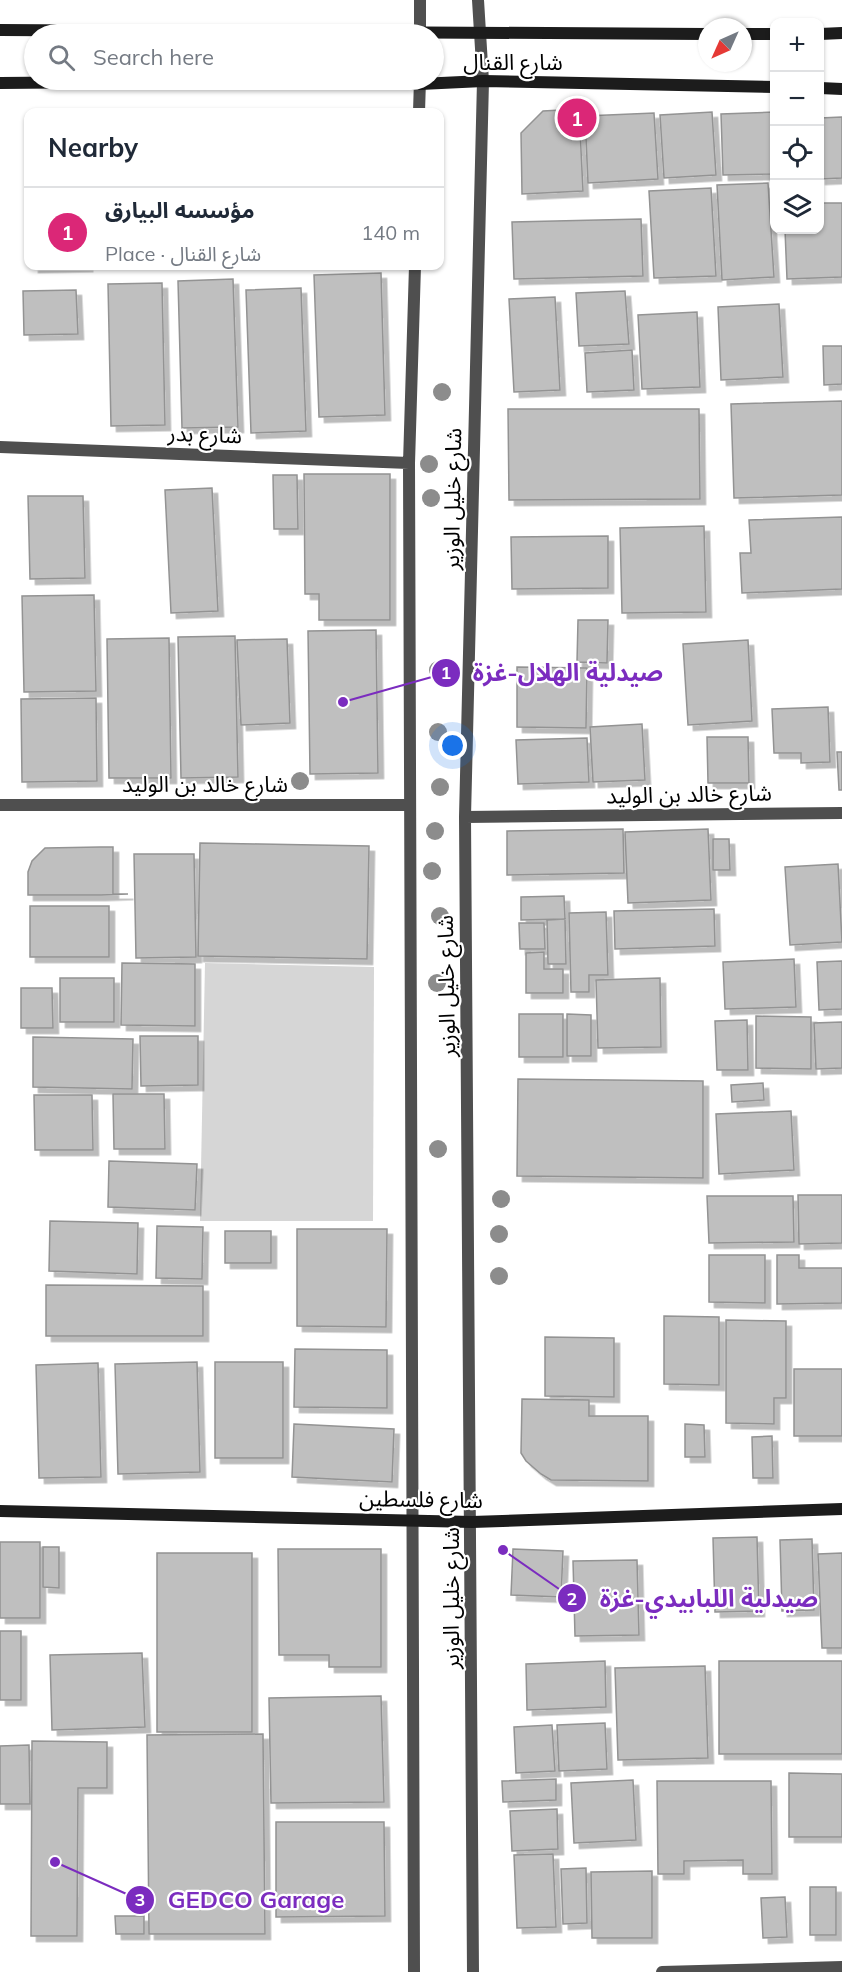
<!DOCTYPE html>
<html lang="en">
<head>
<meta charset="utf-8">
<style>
  :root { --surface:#fff; --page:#f2f2f3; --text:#1f2937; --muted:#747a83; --line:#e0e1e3; --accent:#db2777 }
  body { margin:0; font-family:Mulish,"Noto Sans Arabic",sans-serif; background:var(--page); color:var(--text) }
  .controls { position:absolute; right:18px; top:18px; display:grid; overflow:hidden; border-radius:12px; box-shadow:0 2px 4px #0004 }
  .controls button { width:54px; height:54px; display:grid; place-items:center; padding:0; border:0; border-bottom:2px solid var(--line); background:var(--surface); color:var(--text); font:30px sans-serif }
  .compass { position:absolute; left:698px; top:18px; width:54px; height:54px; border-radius:50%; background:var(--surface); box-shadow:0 2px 4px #0004; rotate:225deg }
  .you { position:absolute; left:453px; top:746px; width:21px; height:21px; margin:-15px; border:4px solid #fff; border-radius:50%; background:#1a73e8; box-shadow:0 0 0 9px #1a73e833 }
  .badge { display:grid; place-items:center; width:39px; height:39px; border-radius:50%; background:var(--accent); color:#fff; font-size:20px; font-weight:700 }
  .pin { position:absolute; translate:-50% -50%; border:3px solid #fff; box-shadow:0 2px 6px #0006 }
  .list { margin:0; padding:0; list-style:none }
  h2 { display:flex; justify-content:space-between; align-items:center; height:78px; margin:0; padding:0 24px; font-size:26px }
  h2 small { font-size:20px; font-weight:400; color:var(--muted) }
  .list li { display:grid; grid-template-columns:39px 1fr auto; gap:18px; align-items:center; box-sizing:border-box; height:84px; padding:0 24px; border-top:2px solid var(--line) }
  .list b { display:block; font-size:22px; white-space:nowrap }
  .list p { margin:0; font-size:20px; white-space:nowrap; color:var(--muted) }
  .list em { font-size:20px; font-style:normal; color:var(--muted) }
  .icon { flex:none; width:33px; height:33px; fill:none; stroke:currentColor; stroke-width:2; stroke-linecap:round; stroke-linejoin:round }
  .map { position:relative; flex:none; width:842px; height:1972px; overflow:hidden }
  .search { position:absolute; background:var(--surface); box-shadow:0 2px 4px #0004; left:24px; top:24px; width:420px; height:66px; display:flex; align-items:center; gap:15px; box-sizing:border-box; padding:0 21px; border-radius:33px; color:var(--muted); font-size:22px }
  .panel { position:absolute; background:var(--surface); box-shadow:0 2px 4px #0004; left:24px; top:108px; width:420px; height:162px; border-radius:12px }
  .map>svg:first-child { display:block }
  .green { fill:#d6d6d6 }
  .building { fill:#bfbfbf; stroke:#939393; stroke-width:1.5; filter:url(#shadow) }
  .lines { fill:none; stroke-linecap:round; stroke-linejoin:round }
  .street { stroke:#4f4f4f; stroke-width:12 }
  .secondary { stroke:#1c1c1c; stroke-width:12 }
  .tree { fill:#8c8c8c }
  .labels { text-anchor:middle; stroke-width:4.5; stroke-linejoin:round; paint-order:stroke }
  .street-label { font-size:22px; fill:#000; stroke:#fff }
  .leader { fill:none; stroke:#7b2cbf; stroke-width:2 }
  .callout-dot { fill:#7b2cbf; stroke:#fff; stroke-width:2 }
  .mark-label { font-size:18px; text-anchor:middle; font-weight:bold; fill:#fff }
  .callout-label { font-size:24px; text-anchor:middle; font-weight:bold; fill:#7b2cbf; stroke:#fff; stroke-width:4.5; stroke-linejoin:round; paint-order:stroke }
</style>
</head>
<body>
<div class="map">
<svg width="842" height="1972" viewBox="0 0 842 1972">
  <defs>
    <filter id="shadow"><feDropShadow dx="5.5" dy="5.5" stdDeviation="0" flood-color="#0004"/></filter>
  </defs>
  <rect width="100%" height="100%" fill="#fff"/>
  <path class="green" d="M205,963l169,4 -1,254h-173z"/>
  <path class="building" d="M579,109l4,82 -61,3 -1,-61 22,-22z
    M253,111h61v1h-61z
    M324,111h33l5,1h-38z
    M712,112l4,63 -52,3 -4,-63z
    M774,112v62l-51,1 -2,-61z
    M654,113l4,66 -70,4 -3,-67z
    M842,117v61l-22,1v-61z
    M768,183l6,94 -52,3 -5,-95z
    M711,188l5,88 -62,2 -5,-87z
    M820,203h22v74l-55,2 -2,-49h35z
    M641,219l2,57 -129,3 -2,-57z
    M33,266h55l-55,1z
    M381,273l4,142 -66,2 -5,-142z
    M233,279l5,148 -56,1 -4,-147z
    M162,283l3,142 -54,1 -3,-142z
    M301,288l5,143 -55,2 -5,-143z
    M76,290l2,44 -54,1 -1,-44z
    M625,291l4,53 -50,2 -3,-53z
    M555,297l5,93 -46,2 -5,-93z
    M779,304l4,73 -62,3 -3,-73z
    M697,312l3,75 -58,2 -4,-74z
    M823,346h19v38l-18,1z
    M632,350l2,40 -47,2 -2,-39z
    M842,401v94l-108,3 -3,-94z
    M508,409h191l1,90 -191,1z
    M304,474h86v146h-71v-26h-14z
    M273,475h24l1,54h-24z
    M212,488l6,123 -47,2 -6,-123z
    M28,496h55l2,82 -55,1z
    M842,517v72l-100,4 -2,-40h11l-2,-33z
    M704,526l2,86 -84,1 -2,-85z
    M608,536v52l-96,1 -1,-52z
    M94,595l2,96 -72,1 -2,-96z
    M578,620h30l-1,43 -30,-1z
    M376,630l2,143 -68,1 -2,-143z
    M235,636l3,141 -57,1 -3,-141z
    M169,638l2,140h-62l-2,-139z
    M287,639l3,84 -49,2 -4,-85z
    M748,640l4,81 -64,4 -5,-81z
    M517,667l70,1 -1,60 -69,-1z
    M96,698l1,83 -75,1 -1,-83z
    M828,707l2,55 -29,1v-10h-27l-2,-44z
    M642,724l3,56 -52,2 -3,-55z
    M707,737h41l1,46h-41z
    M587,738l2,44 -71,2 -2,-44z
    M837,752h5v38h-3z
    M623,829l1,44 -117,2v-44z
    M708,829l3,71 -83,3 -3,-71z
    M713,839h16l1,31h-17z
    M200,843l169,3 -2,113 -169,-3z
    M100,847h13v47h15l-27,1h-73v-23l4,-11 13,-13z
    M134,854h60l2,103 -60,1z
    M838,864l4,78 -52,3 -5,-78z
    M564,896l1,23 -44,1v-23z
    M30,906h79v51h-79z
    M714,909l1,37 -100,3 -1,-38z
    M606,912l2,63h-19v17h-18l-2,-79z
    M565,919l1,45h-18l-1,-44z
    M519,923h25l1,26h-25z
    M544,952v17h19v24h-37v-40z
    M794,959l2,48 -71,2 -2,-47z
    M842,961v48l-23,1 -2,-48z
    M122,963l73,1v62l-74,-1z
    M60,978h54v44h-54z
    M660,978l1,69 -63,1 -2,-68z
    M21,988h31l1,40h-32z
    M519,1014h44v43h-44z
    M567,1014l24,1v41h-24z
    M756,1016l55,1v52l-55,-1z
    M747,1020l1,50h-31l-2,-49z
    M842,1022v46l-26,1 -2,-46z
    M140,1036h58v49l-57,1z
    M33,1037l100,2 -1,50 -99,-2z
    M518,1079l185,2v97l-186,-2z
    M763,1083l1,17 -32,2 -1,-17z
    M113,1094h51l1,55h-51z
    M34,1095h58l1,55h-58z
    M791,1111l3,59 -75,4 -3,-60z
    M109,1161l88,3 -2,46 -87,-3z
    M798,1195h44v48l-43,1z
    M707,1196h86l1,46 -85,1z
    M50,1221l88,2 -1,51 -88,-3z
    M157,1226l46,1 -1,52 -46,-1z
    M297,1229h90l-1,98 -89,-1z
    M225,1231h46v32h-46z
    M709,1255h56v48l-56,-1z
    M777,1255h22v13h43v35l-65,1z
    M46,1285l157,1v50h-157z
    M664,1316l55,1v68l-55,-1z
    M726,1320l60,1v77h-12v26l-48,-1z
    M545,1337l69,1v59l-69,-1z
    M295,1349l92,1v58l-93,-1z
    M197,1362l3,110 -82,2 -3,-110z
    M215,1362h68v96h-68z
    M98,1363l3,114 -62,1 -3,-113z
    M794,1369h48v67h-48z
    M522,1399l67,1v16h59v65l-97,-1 -10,-6 -15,-13 -5,-8z
    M294,1424l100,5 -2,53 -100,-5z
    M685,1424l19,1 1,32h-20z
    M772,1436l1,42h-20l-1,-41z
    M757,1537l2,74 -44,1 -2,-74z
    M812,1539l2,71 -32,1 -2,-71z
    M0,1542h40v76h-40z
    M43,1547h16v41l-16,-1z
    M278,1549h103v118h-52v-12h-50z
    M513,1549l50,2 -2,46 -50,-2z
    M157,1553h95v179h-95z
    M842,1553v95h-20l-4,-94z
    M637,1560l2,75 -64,1 -2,-75z
    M0,1631h21v69h-21z
    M142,1653l3,74 -93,3 -2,-75z
    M605,1661l1,46 -79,3 -1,-46z
    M719,1661h123v93h-123z
    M705,1666l3,92 -90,2 -3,-92z
    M381,1696l3,106 -113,1 -2,-105z
    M605,1723l2,46 -48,2 -2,-46z
    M552,1725l3,46 -39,2 -2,-46z
    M263,1734l2,200h-116l-2,-199z
    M32,1741l75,1v46h-29l-1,148h-46z
    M29,1745l1,59h-30v-58z
    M789,1773l53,1v63h-53z
    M556,1779v21l-53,2 -1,-21z
    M633,1780l3,60 -62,3 -3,-60z
    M657,1781h114l1,93h-29v-14l-59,1v13h-26z
    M557,1809l1,40 -46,2 -2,-40z
    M276,1822h108l1,94 -109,1z
    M553,1854l3,73 -39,1 -3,-73z
    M586,1868l1,55 -24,1 -2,-55z
    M652,1871v67h-60l-1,-66z
    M810,1887h26v48h-26z
    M785,1897l2,40 -24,1 -2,-40z
    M115,1916h29v18h-28z"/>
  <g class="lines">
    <path class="street" d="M420,34v-34
      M419,112l1,-32
      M0,447l409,16
      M0,805h410
      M465,817l377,-4
      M414,1972l-5,-1509 6,-197
      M473,1972l-8,-1155 18,-736 -5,-81
      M662,1972l180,-5"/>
    <path class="secondary" d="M0,30l707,4
      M743,34h31
      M820,34l22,-1
      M0,83l361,-3 59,4 63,-3 291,6
      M820,88l22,1
      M0,1511l472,11 370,-13"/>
  </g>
  <g class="tree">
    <circle cx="442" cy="392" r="9"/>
    <circle cx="429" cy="464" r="9"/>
    <circle cx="431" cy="498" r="9"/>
    <circle cx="438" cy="670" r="9"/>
    <circle cx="438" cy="732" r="9"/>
    <circle cx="300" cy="781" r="9"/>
    <circle cx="440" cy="787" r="9"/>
    <circle cx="435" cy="831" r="9"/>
    <circle cx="432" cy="871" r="9"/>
    <circle cx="440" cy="916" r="9"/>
    <circle cx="437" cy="983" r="9"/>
    <circle cx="438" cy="1149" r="9"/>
    <circle cx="501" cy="1199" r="9"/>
    <circle cx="499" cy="1234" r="9"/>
    <circle cx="499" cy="1276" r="9"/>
  </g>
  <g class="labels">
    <g class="street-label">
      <text x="513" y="70">شارع القنال</text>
      <text transform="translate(205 434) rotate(2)" y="8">شارع بدر</text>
      <text transform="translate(452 499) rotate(-89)" y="8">شارع خليل الوزير</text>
      <text x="205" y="792">شارع خالد بن الوليد</text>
      <text transform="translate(689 794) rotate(-1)" y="8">شارع خالد بن الوليد</text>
      <text transform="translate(446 986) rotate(-91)" y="8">شارع خليل الوزير</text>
      <text transform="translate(421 1499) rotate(1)" y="8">شارع فلسطين</text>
      <text transform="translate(451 1598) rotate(-90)" y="8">شارع خليل الوزير</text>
    </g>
  </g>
  <path class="leader" d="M343 702L446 673M503 1550L572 1598M55 1862L140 1900"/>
  <g class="callout-dot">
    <circle cx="343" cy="702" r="6"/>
    <circle cx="503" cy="1550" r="6"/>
    <circle cx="55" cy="1862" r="6"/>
    <circle cx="446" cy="673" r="15"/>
    <circle cx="572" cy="1598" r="15"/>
    <circle cx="140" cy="1900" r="15"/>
  </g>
  <g class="mark-label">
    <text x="446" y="679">1</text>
    <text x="572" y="1605">2</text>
    <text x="140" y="1906">3</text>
  </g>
  <g class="callout-label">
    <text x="568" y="681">صيدلية الهلال-غزة</text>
    <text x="709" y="1607">صيدلية اللبابيدي-غزة</text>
    <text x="256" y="1908">GEDCO Garage</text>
  </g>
</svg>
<div class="controls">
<button>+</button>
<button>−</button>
<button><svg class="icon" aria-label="locate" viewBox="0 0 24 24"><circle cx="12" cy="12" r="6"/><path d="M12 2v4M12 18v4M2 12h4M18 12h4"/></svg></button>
<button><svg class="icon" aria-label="layers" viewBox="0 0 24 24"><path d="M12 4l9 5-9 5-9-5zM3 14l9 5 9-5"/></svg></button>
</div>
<svg class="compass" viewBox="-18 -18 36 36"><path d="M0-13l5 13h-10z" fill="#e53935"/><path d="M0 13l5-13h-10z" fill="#747a83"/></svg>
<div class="you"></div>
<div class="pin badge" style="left:577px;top:118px">1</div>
<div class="search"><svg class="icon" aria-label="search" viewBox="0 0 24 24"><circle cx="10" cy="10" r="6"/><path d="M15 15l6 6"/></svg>Search here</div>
<section class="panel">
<h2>Nearby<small></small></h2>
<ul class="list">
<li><span class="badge">1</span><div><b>مؤسسه البيارق</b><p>Place · شارع القنال</p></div><em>140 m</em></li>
</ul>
</section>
</div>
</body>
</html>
